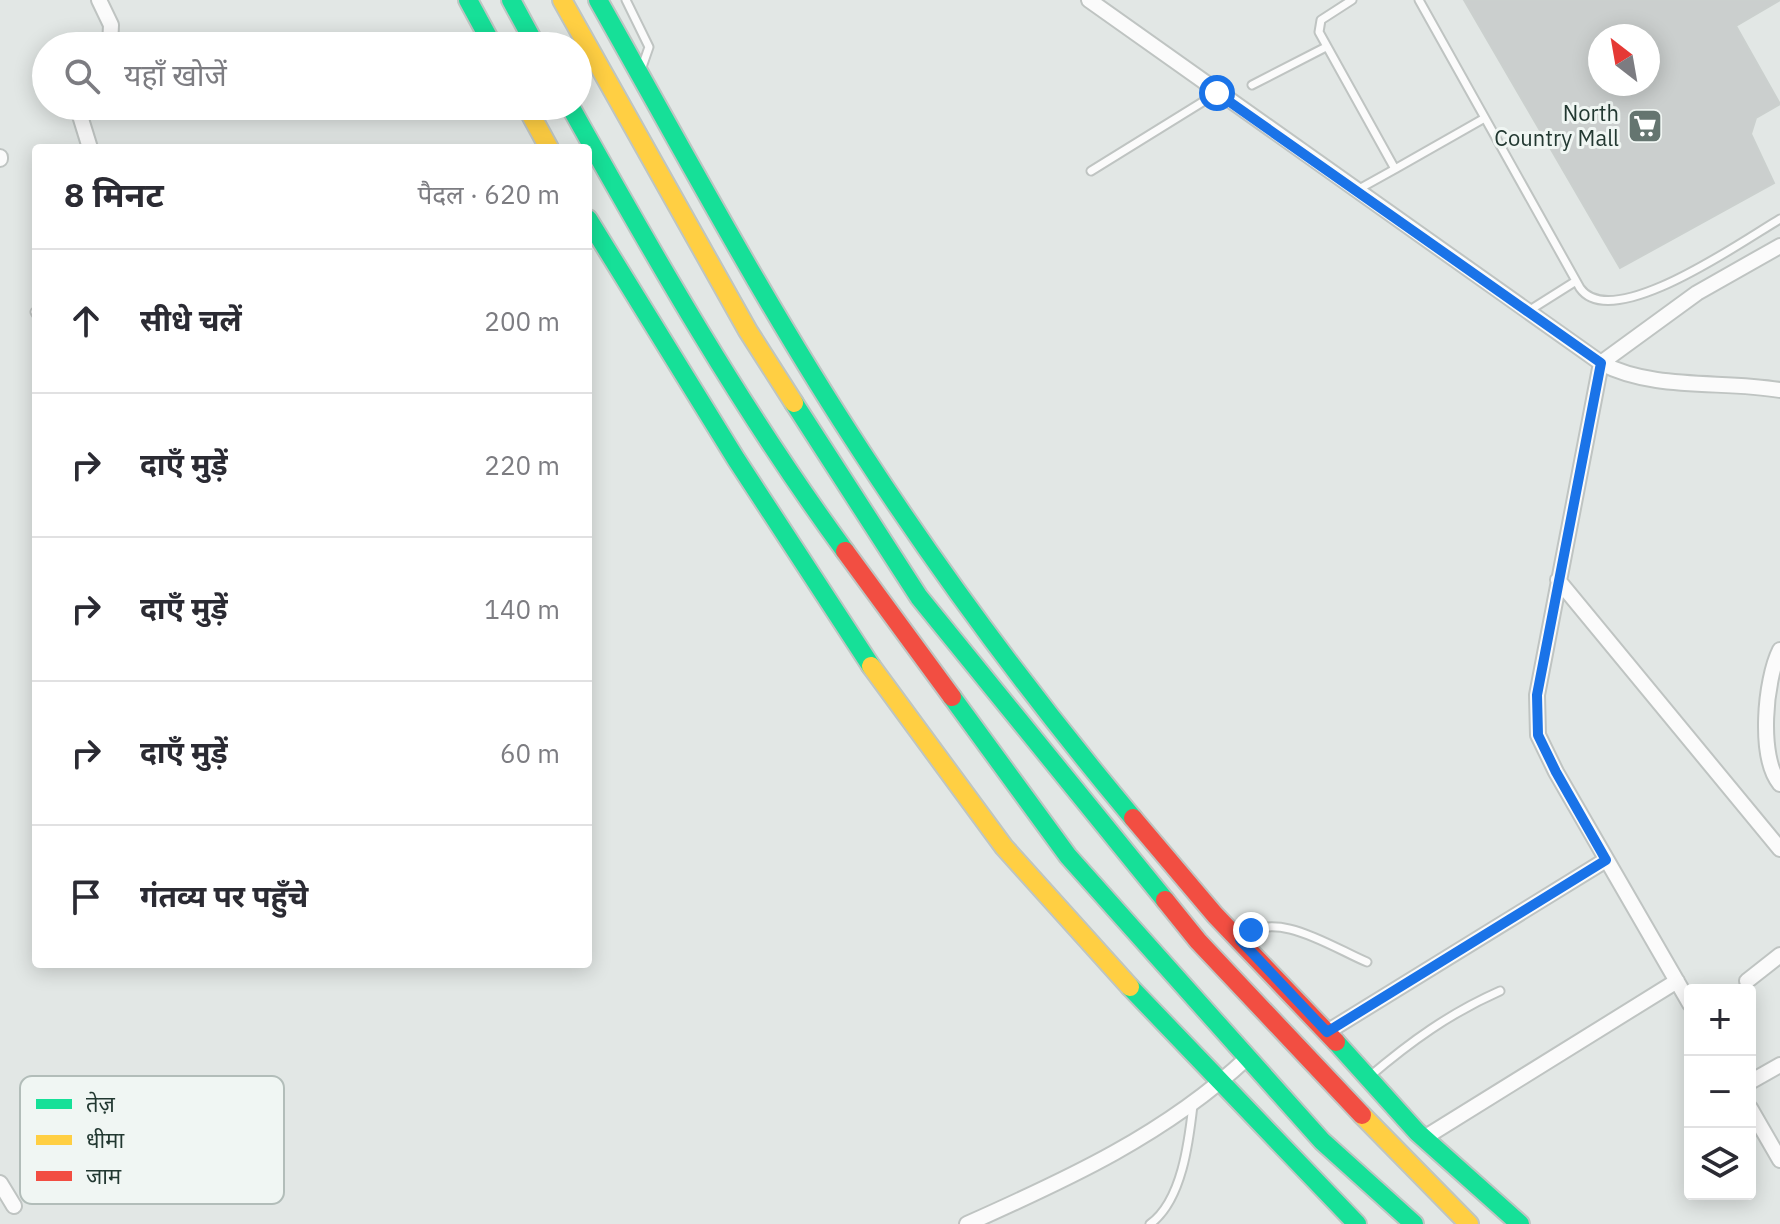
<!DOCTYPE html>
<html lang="hi">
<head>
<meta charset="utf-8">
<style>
  :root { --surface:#fff; --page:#f2f2f3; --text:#2b2b33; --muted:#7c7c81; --line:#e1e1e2 }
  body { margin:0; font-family:"IBM Plex Sans","Noto Sans Devanagari",sans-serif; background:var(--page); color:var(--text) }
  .controls { position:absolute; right:24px; bottom:24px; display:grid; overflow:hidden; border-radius:8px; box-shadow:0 4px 20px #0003 }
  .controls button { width:72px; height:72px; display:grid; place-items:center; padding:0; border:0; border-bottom:2px solid var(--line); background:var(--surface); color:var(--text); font:40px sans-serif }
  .compass { position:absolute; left:1588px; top:24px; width:72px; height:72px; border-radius:50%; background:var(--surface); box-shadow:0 4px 20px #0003; rotate:329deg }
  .stop { position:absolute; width:24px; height:24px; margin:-18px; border:6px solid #1a73e8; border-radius:50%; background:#fff }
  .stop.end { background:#1a73e8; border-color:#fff; box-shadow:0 2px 8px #0008 }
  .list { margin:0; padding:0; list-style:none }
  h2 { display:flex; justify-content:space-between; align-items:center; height:104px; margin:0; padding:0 32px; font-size:34px }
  h2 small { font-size:26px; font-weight:400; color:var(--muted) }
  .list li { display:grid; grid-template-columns:52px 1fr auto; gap:24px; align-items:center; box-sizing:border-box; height:144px; padding:0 32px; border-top:2px solid var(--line) }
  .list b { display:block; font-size:30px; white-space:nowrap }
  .list em { font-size:26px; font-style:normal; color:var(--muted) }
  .icon { flex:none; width:44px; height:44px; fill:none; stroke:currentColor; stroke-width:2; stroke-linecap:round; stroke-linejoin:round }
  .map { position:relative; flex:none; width:1780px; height:1224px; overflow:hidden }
  .search { position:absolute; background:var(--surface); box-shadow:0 4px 20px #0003; left:32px; top:32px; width:560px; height:88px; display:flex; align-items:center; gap:20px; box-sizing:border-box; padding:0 28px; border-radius:44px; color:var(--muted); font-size:30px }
  .panel { position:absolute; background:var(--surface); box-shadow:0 4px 20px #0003; left:32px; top:144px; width:560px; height:824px; border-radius:8px }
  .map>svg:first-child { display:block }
  .building { fill:#cbcfce; stroke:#cbd0ce; stroke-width:2; fill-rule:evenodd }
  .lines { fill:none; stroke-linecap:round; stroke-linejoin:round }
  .lane-casing { stroke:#bfc4c2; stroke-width:11 }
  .street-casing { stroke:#bfc4c2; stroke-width:18 }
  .fast-casing { stroke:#bec5c2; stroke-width:22 }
  .slow-casing { stroke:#bec5c2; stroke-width:22 }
  .jam-casing { stroke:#bec5c2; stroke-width:22 }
  .lane { stroke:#fbfbfb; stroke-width:7 }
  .street { stroke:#fbfbfb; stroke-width:14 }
  .fast { stroke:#16e098; stroke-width:18 }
  .slow { stroke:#ffcf43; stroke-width:18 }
  .jam { stroke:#f24e42; stroke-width:18 }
  .route { stroke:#1a73e8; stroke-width:10 }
  .labels { text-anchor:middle; stroke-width:6; stroke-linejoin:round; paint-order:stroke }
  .poi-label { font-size:22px; fill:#223831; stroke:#f0f6f3; text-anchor:end }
  .key { fill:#f0f6f3; stroke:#b2bdb9; stroke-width:2 }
  .key-label { font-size:22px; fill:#223831 }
</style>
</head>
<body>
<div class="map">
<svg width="1780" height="1224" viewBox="0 0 1780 1224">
  <rect width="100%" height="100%" fill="#e2e7e5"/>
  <path class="building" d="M1464,0h316l-44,26 44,78 -24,14 -5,16 23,49 -154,85zM1600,36h48v48h-48z"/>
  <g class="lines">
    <g class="lane-casing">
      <path id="lane" d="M626,0l23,47 -8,23
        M1352,0l-31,20 -2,12 76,137 88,-50
        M1419,0l161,288c32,46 164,-48 200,-69
        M1252,85l74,-38
        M1091,171l126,-78
        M1359,189l36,-20
        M1530,310l46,-29
        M35,312l1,2
        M1242,938c32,-31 91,10 125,24
        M1369,1077c41,-35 81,-64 131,-86
        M1150,1224c32,-23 39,-83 43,-119"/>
    </g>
    <g class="street-casing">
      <path id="street" d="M99,0l12,25 -1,21
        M1089,0l512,363c53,28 122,17 179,27
        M77,106l13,42
        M0,157v2
        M1558,580l222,269
        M1780,650c-15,30 -22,107 0,134
        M1747,981l33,-26
        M1690,1004l-134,-232 -18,-37 -1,-40 64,-332 96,-70 83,-47
        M1327,1032l279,-172
        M1750,1082l30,-17
        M1750,1108l30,52
        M1424,1138l253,-157
        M0,1183l14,23
        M967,1224c101,-45 199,-90 280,-166"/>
    </g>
    <g class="fast-casing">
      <path id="fast" d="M468,0l25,46
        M511,0l25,46
        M598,0c86,152 169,308 265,454 82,126 173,248 270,364
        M570,106c85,152 172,304 275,445
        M588,219l148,240 135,207
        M794,403l125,194 246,303
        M952,697l116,159 254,285 92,83
        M1130,987l227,237
        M1336,1042l81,90 103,92"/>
    </g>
    <g class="slow-casing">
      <path id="slow" d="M562,0l186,331 46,72
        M526,106l23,42
        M871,666l133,181 126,140
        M1362,1115l107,109"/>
    </g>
    <g class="jam-casing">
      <path id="jam" d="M845,551l107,146
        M1133,818l82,97 121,127
        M1165,900l33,41 164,174"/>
    </g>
    <use href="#lane" class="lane"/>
    <use href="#street" class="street"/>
    <use href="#fast" class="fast"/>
    <use href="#slow" class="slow"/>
    <use href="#jam" class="jam"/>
  </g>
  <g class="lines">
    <path class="route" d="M1217,93l384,270 -64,332 1,40 18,37 50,88 -279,172 -87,-92 11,-10"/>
  </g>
  <defs>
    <g id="supermarket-square" transform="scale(1.8)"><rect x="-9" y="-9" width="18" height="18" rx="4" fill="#657570" stroke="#f0f6f3"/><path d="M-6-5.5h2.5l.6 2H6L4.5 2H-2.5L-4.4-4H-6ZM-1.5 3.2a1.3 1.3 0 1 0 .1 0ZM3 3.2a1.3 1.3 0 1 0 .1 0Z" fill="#fff"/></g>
  </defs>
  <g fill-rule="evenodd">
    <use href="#supermarket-square" x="1645" y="126"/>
  </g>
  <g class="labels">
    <g class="poi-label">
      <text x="1619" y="121">North<tspan x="1619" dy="25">Country Mall</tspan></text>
    </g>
  </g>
  <rect x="20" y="1076" width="264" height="128" rx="12" class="key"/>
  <rect x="36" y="1099" width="36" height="10" fill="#16e098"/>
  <rect x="36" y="1135" width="36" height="10" fill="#ffcf43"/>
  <rect x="36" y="1171" width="36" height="10" fill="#f24e42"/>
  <g class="key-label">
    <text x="86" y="1112">तेज़</text>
    <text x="86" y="1148">धीमा</text>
    <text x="86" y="1184">जाम</text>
  </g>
</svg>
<div class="controls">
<button>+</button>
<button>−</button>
<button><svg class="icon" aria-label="layers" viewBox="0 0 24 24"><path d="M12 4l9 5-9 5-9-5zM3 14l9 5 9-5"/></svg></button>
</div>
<svg class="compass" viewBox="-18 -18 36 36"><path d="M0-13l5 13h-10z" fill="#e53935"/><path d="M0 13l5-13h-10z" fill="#7c7c81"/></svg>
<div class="stop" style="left:1217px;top:93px"></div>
<div class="stop end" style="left:1251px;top:930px"></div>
<div class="search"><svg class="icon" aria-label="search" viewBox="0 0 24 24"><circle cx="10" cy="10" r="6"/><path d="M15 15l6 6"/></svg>यहाँ खोजें</div>
<section class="panel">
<h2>8 मिनट<small>पैदल · 620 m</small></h2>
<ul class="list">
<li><svg class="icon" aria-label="ahead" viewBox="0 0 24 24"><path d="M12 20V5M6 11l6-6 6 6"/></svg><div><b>सीधे चलें</b></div><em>200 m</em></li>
<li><svg class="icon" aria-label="right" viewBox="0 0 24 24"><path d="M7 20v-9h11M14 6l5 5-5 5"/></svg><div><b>दाएँ मुड़ें</b></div><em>220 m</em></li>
<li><svg class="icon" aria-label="right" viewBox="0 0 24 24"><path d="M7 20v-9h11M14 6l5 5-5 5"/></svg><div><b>दाएँ मुड़ें</b></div><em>140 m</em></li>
<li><svg class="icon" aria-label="right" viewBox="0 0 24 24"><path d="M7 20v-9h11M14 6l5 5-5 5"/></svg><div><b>दाएँ मुड़ें</b></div><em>60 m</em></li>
<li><svg class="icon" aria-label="arrive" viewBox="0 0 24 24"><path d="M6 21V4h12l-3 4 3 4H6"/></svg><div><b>गंतव्य पर पहुँचे</b></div></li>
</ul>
</section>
</div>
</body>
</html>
